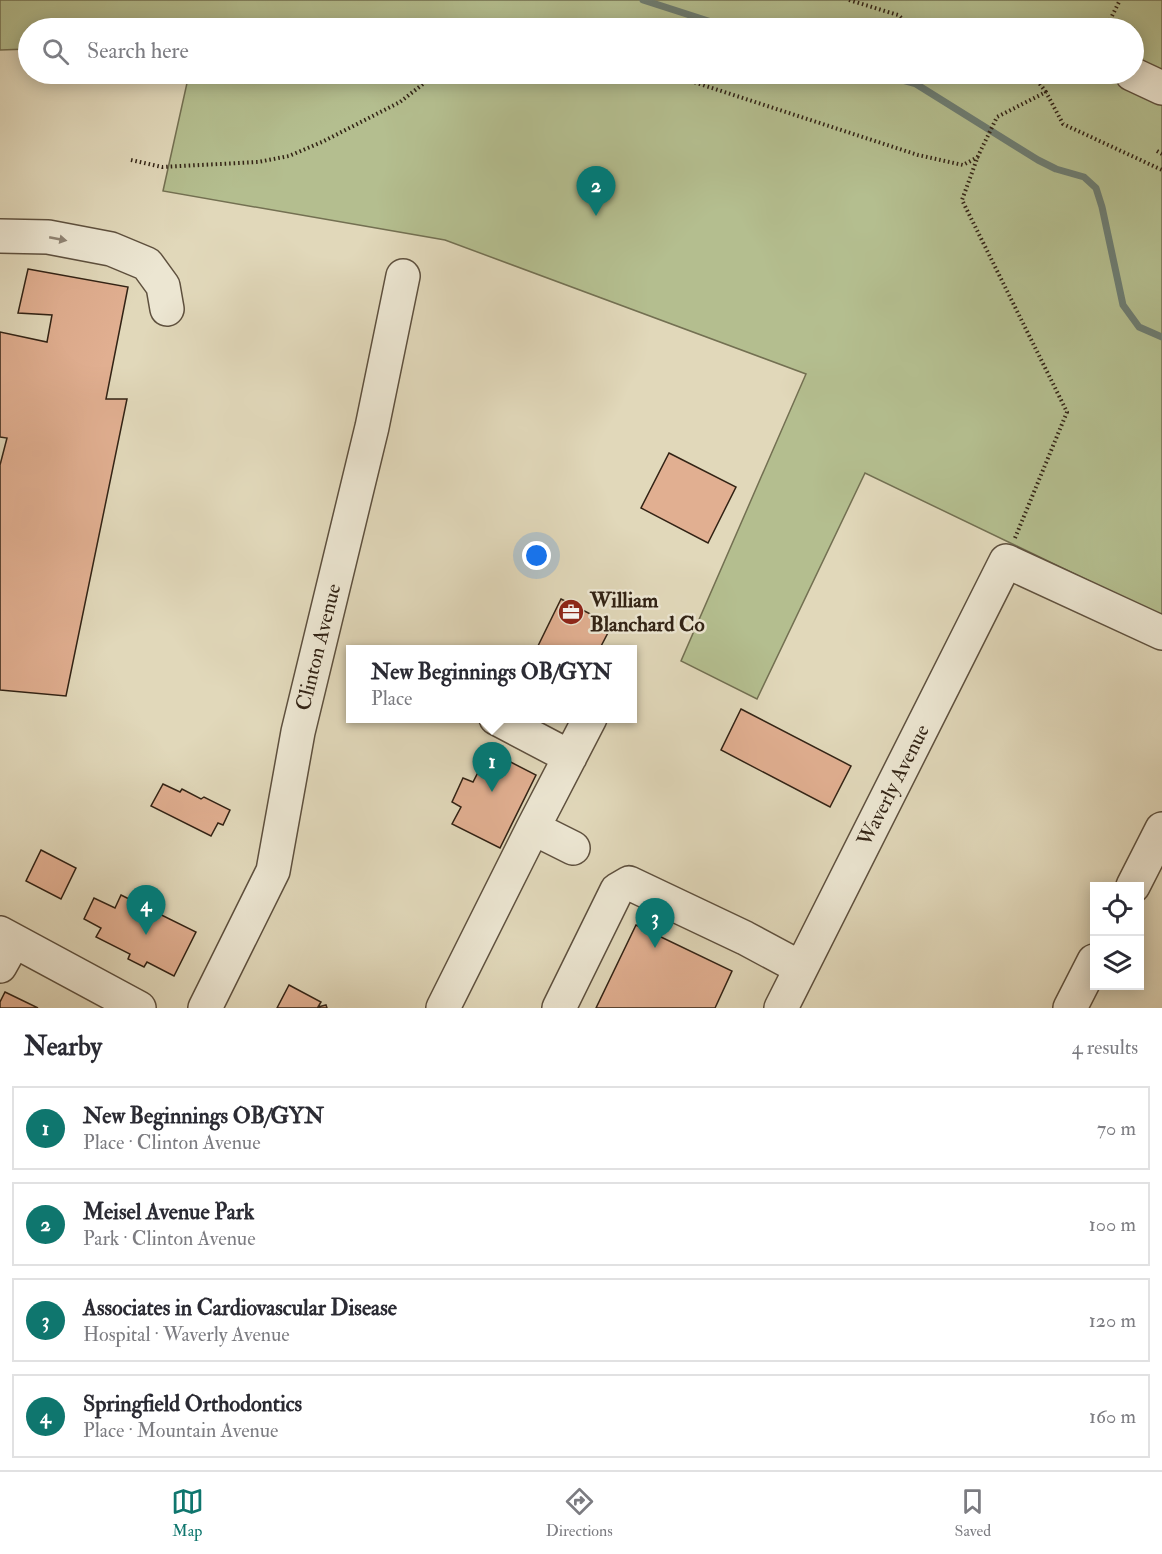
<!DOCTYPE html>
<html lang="en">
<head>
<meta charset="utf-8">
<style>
  :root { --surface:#fff; --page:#f2f2f3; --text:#2b2b33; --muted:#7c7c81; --line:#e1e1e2; --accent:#0f766e }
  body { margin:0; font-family:"IM FELL Double Pica",serif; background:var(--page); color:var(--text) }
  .controls { position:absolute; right:18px; bottom:18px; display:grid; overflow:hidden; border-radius:0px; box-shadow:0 3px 15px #0003 }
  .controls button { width:54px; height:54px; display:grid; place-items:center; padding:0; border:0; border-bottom:2px solid var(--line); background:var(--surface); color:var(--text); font:30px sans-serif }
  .you { position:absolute; left:537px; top:556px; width:21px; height:21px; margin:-15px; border:4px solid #fff; border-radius:50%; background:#1a73e8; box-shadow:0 0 0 9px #1a73e833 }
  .badge { display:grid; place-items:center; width:39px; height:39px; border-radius:50%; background:var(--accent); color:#fff; font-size:20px; font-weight:700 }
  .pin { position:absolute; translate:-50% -50px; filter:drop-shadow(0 2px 3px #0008) }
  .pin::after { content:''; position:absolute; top:32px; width:21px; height:18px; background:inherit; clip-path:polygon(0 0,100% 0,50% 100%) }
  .popup { position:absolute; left:346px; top:645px; width:291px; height:78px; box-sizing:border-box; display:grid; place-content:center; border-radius:0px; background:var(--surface); filter:drop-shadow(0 2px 4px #0005); font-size:20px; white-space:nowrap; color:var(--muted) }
  .popup b { font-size:22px; color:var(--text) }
  .popup::after { content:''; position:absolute; left:50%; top:100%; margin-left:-12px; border:12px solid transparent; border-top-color:var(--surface) }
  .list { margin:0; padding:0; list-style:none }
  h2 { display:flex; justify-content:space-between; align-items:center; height:78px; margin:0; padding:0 24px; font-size:26px }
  h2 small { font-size:20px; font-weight:400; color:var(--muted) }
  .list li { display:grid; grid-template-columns:39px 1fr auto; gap:18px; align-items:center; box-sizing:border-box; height:84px; margin:0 12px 12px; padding:0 12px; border:2px solid var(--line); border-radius:0px }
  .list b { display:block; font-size:22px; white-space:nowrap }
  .list p { margin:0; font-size:20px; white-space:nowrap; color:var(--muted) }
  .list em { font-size:20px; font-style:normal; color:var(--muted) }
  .icon { flex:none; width:33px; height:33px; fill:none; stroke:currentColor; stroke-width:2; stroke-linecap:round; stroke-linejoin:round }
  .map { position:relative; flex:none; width:1162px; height:1008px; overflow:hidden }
  .search { position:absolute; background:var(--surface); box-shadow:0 3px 15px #0003; left:18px; right:18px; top:18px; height:66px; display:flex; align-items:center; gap:15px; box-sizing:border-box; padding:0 21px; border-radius:33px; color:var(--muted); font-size:22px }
  .sheet { height:462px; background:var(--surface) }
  nav { display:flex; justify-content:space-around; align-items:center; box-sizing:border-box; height:84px; border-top:2px solid var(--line); background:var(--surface); font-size:16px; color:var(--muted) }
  nav a { display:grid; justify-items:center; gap:3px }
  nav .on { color:var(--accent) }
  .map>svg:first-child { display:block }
  .green { fill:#b4be8f; stroke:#737052; stroke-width:1.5 }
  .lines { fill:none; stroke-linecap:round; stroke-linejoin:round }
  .stream { stroke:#6d7d73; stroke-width:7 }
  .building { fill:#e1af91; stroke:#322315; stroke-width:1.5 }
  .minor-casing { stroke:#5e503e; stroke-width:36 }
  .path { stroke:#322315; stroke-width:4; stroke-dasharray:1.5 3; stroke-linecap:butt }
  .minor { stroke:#ece6d2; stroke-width:33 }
  .oneway { fill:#8f8474 }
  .labels { text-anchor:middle; stroke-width:5; stroke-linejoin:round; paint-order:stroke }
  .poi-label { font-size:21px; font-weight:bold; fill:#322315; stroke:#ece6d2; text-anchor:start }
  .street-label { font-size:21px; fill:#322315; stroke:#ece6d2 }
</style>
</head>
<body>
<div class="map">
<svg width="1162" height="1008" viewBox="0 0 1162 1008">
  <rect width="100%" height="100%" fill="#e1d8ba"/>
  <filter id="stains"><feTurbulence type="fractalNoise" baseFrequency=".00333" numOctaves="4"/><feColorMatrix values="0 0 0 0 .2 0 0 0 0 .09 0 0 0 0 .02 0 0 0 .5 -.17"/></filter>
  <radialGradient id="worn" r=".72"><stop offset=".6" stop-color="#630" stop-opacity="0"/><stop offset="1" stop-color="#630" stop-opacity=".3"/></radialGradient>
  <path class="green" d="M0,0h1162v616l-297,-143 -108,226 -76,-38 125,-287 -361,-134 -282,-49 26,-117h945v-46h-1106v21l-28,1z"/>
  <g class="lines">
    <path class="stream" d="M643,0l87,28
      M880,74l36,10 122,76 18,9 28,8 12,11 6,19 21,98 16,22 23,10"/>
  </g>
  <path class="building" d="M28,269l100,18 -22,112h21l-61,297 -66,-6v-225l7,-27 -7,-1v-105l47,10 5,-27 -34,-2z
    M669,453l67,34 -28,56 -67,-35z
    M561,599l51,26 -13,25h-63z
    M741,709l110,57 -21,41 -109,-57z
    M489,751l47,24 -36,73 -48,-24 9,-17 -9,-5 11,-24 10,4z
    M163,784l17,8 2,-3 19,10 3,-2 26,13 -7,15 -5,-2 -7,13 -60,-30z
    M41,850l35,18 -15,31 -35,-18z
    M121,895l75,37 -22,44 -27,-14 -3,5 -16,-8 2,-5 -34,-17 5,-9 -17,-9 10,-21 21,10z
    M636,925l96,46 -17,37h-119z
    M289,985l32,17 -3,5 8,-2 1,3h-50z
    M5,992l33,16h-38v-6z"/>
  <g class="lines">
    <g class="minor-casing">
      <path id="minor" d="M1132,74l30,14
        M0,236l48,1 63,12 36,15 16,22 4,23
        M496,718l74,39
        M533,828l40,20
        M1133,886l29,-57
        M0,933l139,75
        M0,966l14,-25
        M205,1008l68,-137 25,-139 74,-305 31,-151
        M443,1008l90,-180 57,-110
        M559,1008l58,-118 12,-7 116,55 56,30
        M781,1008l225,-447 156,72
        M1070,1008l24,-47"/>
    </g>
    <path class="path" d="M849,0l49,15 16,13
      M1106,28l14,-28
      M669,74l249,81 45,10 15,-8
      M1008,74l25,1 13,17
      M1096,74l9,4
      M1157,151l5,3
      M131,160l31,7 19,-1 77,-4 31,-6 33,-14 78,-40 23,-18 7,-10
      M1015,538l52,-126 -105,-212 16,-44 19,-39 49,-25 17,32 99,46"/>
    <use href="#minor" class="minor"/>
  </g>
  <defs><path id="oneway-solid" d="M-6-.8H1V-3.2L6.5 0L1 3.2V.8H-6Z" transform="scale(1.5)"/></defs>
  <use class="oneway" href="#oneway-solid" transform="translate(58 239) rotate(11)"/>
  <defs>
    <g id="office-disc" transform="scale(1.35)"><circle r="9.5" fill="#8f2418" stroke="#ece6d2"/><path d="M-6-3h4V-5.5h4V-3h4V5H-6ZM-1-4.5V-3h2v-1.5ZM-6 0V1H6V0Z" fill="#fff"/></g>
  </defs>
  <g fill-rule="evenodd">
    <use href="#office-disc" x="571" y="612"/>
  </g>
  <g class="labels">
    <g class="poi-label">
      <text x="590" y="607">William<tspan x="590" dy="24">Blanchard Co</tspan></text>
    </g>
    <g class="street-label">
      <text transform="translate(318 647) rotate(-76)" y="7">Clinton Avenue</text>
      <text transform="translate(893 785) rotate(-63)" y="7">Waverly Avenue</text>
    </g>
  </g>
  <rect width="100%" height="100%" filter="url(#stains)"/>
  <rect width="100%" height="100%" fill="url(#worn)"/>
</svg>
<div class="controls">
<button><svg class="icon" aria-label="locate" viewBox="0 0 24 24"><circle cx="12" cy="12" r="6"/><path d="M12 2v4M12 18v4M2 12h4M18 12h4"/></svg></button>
<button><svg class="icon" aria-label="layers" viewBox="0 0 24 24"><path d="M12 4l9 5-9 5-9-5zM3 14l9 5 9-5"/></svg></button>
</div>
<div class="you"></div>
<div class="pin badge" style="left:492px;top:792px">1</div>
<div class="popup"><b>New Beginnings OB/GYN</b>Place</div>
<div class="pin badge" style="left:596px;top:216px">2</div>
<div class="pin badge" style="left:655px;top:948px">3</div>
<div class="pin badge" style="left:146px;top:935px">4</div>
<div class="search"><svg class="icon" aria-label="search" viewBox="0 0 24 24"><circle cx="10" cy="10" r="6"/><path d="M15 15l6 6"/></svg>Search here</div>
</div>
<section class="sheet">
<h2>Nearby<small>4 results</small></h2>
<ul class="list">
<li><span class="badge">1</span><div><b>New Beginnings OB/GYN</b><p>Place · Clinton Avenue</p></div><em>70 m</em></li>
<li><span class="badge">2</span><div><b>Meisel Avenue Park</b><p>Park · Clinton Avenue</p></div><em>100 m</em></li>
<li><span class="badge">3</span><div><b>Associates in Cardiovascular Disease</b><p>Hospital · Waverly Avenue</p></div><em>120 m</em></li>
<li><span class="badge">4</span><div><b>Springfield Orthodontics</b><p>Place · Mountain Avenue</p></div><em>160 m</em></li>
</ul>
</section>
<nav>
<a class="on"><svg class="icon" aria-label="map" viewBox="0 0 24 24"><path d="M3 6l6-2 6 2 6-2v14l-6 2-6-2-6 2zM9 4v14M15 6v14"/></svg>Map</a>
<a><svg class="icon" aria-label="directions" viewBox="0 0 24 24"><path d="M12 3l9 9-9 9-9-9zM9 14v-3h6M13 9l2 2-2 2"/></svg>Directions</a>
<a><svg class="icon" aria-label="saved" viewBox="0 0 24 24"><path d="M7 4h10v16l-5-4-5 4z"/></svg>Saved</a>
</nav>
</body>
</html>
